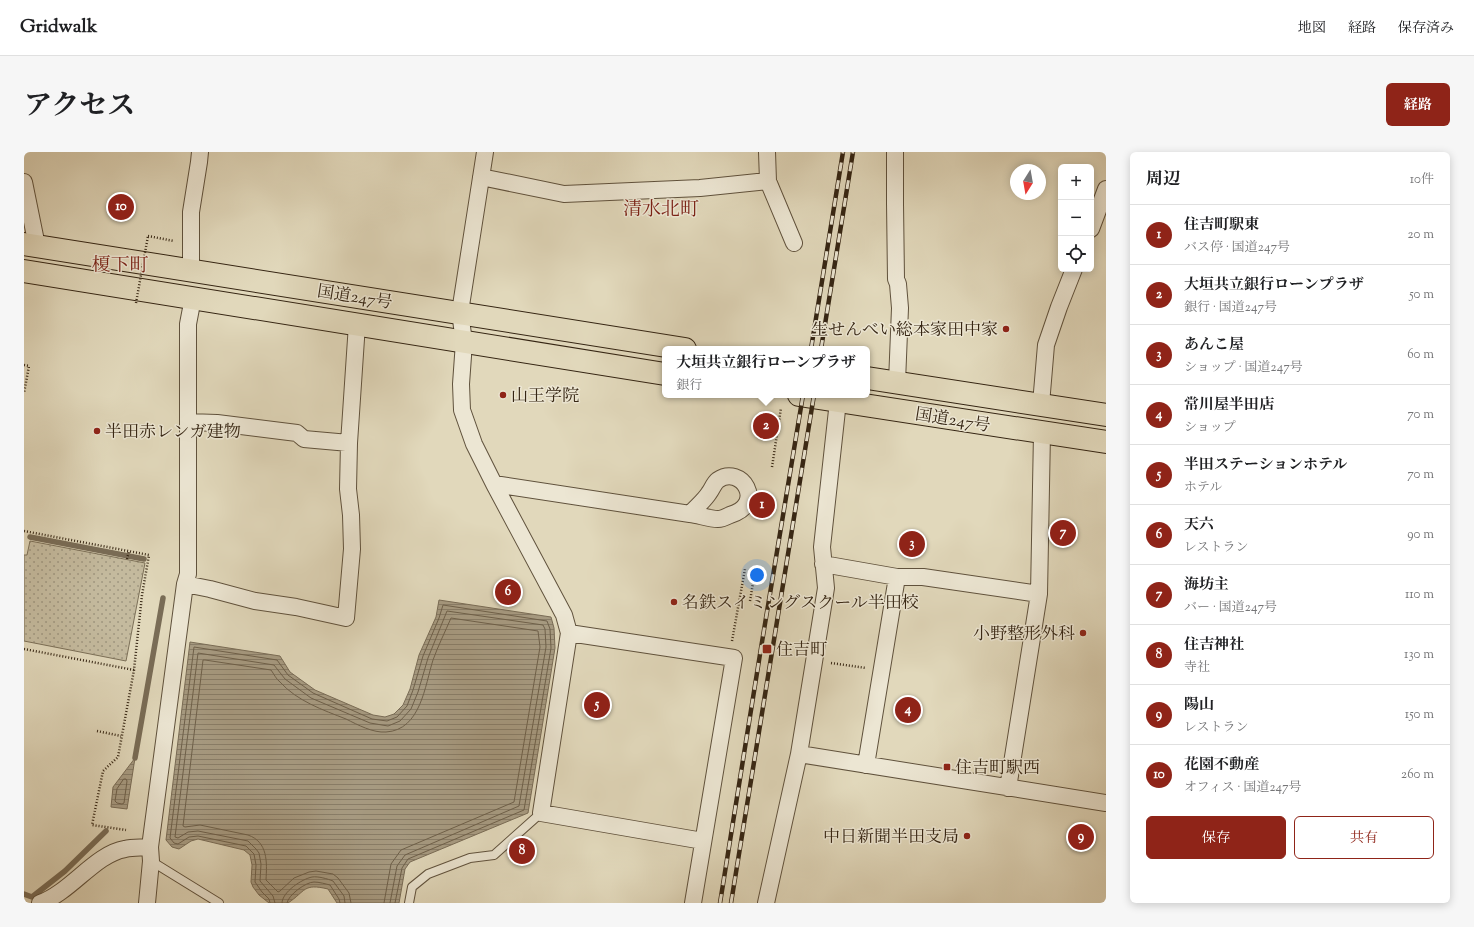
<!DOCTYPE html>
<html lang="ja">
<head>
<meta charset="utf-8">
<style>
  :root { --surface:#fff; --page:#f6f6f6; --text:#202124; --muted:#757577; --line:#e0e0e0; --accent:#8f2418 }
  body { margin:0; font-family:"Sorts Mill Goudy","Noto Serif JP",serif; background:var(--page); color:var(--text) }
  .controls { position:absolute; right:12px; top:12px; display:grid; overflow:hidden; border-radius:6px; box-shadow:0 2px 10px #0003 }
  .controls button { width:36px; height:36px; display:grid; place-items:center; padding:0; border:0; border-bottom:1px solid var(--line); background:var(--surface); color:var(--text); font:20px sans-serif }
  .compass { position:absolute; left:986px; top:12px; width:36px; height:36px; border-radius:50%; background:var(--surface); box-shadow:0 2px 10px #0003; rotate:191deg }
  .you { position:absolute; left:733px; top:423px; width:14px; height:14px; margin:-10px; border:3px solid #fff; border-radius:50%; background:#1a73e8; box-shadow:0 0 0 6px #1a73e833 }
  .badge { display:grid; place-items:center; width:26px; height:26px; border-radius:50%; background:var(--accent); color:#fff; font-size:13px; font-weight:700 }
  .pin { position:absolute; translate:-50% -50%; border:2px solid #fff; box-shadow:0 1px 4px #0006 }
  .popup { position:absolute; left:638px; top:194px; width:208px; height:52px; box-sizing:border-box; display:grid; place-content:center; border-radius:6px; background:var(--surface); filter:drop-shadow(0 1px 3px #0005); font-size:13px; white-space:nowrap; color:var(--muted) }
  .popup b { font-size:15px; color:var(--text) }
  .popup::after { content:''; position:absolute; left:50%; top:100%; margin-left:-8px; border:8px solid transparent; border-top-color:var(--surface) }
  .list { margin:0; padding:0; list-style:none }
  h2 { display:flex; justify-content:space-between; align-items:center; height:52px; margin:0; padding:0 16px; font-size:17px }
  h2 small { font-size:13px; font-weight:400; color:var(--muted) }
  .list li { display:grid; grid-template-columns:26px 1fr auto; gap:12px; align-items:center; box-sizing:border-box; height:60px; padding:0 16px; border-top:1px solid var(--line) }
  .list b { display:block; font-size:15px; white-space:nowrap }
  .list p { margin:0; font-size:13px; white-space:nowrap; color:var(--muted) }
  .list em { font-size:13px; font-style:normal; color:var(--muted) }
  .actions { display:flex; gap:8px; padding:12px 16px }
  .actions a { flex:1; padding:9px 0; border:1px solid var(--accent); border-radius:6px; text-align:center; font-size:14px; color:var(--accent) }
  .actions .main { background:var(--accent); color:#fff }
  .icon { flex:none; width:22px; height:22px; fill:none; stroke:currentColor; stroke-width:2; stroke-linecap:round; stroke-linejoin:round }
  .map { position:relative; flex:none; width:1082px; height:751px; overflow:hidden; border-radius:6px }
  header { display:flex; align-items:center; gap:24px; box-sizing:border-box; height:56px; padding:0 20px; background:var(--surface); border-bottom:1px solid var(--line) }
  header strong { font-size:19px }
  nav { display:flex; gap:22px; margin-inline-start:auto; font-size:14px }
  .intro { display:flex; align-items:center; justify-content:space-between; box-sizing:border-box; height:96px; padding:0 24px }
  h1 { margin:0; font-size:28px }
  .button { padding:10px 18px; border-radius:6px; background:var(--accent); color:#fff; font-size:14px; font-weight:700 }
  main { display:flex; gap:24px; padding:0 24px }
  aside { flex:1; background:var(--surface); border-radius:6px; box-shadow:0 2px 10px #0003 }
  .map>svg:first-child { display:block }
  .park { fill:url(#park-dots); stroke:#7c7058 }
  .water { fill:url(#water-rules); stroke:#796c56 }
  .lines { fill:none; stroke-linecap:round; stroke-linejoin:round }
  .shore { stroke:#6e604a; stroke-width:1 }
  .stream { stroke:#796c56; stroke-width:5.5 }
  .service-casing { stroke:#60523d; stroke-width:10 }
  .minor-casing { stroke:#60523d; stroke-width:18 }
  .trunk-casing { stroke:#352513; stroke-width:24 }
  .path { stroke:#352513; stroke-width:2.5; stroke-dasharray:1 2; stroke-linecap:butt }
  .service { stroke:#ece6d3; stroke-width:8 }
  .minor { stroke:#ece6d3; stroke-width:16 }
  .trunk { stroke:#e1d8bb; stroke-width:22 }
  .rail-casing { stroke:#352513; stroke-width:4.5 }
  .rail { stroke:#ece6d3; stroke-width:3; stroke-dasharray:9; stroke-linecap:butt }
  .path-bridge { stroke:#352513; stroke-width:2.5; stroke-dasharray:1 2; stroke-linecap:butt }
  .poi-dot { fill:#8f2418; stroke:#ece6d3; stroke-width:1.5 }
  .labels { text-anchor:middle; stroke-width:3; stroke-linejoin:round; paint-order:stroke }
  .street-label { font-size:17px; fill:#352513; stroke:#ece6d3 }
  .poi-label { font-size:17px; fill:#352513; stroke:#ece6d3; text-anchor:start }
  .quarter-label { font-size:19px; fill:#7a1f14; stroke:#ece6d3 }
</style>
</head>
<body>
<header>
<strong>Gridwalk</strong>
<nav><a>地図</a><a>経路</a><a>保存済み</a></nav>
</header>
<div class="intro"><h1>アクセス</h1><a class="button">経路</a></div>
<main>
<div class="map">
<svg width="1082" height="751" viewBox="0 0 1082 751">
  <defs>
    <pattern id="park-dots" width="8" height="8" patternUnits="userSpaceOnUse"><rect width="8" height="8" fill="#c4ba9e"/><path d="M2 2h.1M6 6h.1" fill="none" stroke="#a09780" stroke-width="1.8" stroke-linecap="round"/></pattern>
    <pattern id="water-rules" width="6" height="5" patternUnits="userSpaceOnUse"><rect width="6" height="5" fill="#a79b82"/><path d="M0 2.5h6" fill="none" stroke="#897e69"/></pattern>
  </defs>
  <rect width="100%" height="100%" fill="#e1d8bb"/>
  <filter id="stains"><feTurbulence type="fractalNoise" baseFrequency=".005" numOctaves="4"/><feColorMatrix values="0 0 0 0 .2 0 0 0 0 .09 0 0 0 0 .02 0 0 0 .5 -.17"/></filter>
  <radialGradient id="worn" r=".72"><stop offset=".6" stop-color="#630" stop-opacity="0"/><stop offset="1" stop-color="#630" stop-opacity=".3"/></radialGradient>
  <path class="park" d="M6,389l115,22 -19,98 -102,-20v-86h3z"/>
  <path class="water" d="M415,448l112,17 3,11 1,20 -27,165 -118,49 -5,7 -6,34h-62l-9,-14c-25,-6 -22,2 -40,14h-19l-10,-8 -6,-8 -2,-5 1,-17 -2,-10 -6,-5 -46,-11 -7,2 -12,8 -7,-2 -6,-7 24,-198 90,14 10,16 25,18 58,25 12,2 9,-3 9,-9 7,-16 9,-34 17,-38z
    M111,606l-8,51 -16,-2 2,-20z"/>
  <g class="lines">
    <path class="shore" d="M100,627h2l1,2 -3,22 -2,1 -5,-1 -2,-2 2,-12z
      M246,751l-1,-4 -7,-7 -7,-10 1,-17 -2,-11 -8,-8 -48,-10 -9,1 -11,7 -4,-1 -4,-5 24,-191 83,13 11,15 25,18 59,26 15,2 10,-4 10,-11 6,-16 10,-34 16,-38 4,-13 104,16 3,8 1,19 -27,162 -116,49 -6,9 -7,35
      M251,751l-2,-7 -13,-15 1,-17 -2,-11 -3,-4 -8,-8 -50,-10 -10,1 -10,6 -3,-1 23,-184 76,12 11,14 26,19 59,25 18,3 12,-5 11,-12 7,-17 10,-34 19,-47 96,14 2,4 1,18 -27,159 -114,49 -8,11 -7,37
      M258,751c0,-11 20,-24 30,-26 6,-1 16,2 21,4l11,15 1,7
      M263,751c1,-8 19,-21 27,-21 5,0 12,2 16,3l9,14 1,4
      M327,751l-2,-10 -11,-15 -5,-4 -17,-3 -7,1 -15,6 -14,13 -2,1 -12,-12c1,-18 2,-38 -18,-45l-48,-10 -15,2 -2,-1 20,-166h2l66,10c3,4 5,9 9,12 17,19 43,28 66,37 12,6 27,14 40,13 35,-2 39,-47 47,-72 5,-14 12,-28 18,-42l87,13 2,16 -26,155 -113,48 -10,14 -7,39"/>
    <path class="stream" d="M6,385l114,22
      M111,606l28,-160
      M0,742l8,3 33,-26 41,-40"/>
    <g class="service-casing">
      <path id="service" d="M127,709l68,42
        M385,751l3,-16 16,-13 42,-16 24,-3 47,-42"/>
    </g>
    <g class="minor-casing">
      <path id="minor" d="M461,0l-25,160 4,30 -3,42 1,26 12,34 20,40 70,131 5,18 -28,180 162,28
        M743,0l1,29 26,62
        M871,0v51l1,76 2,5 2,24 -3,74
        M457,25l83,17 136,-6 68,-7
        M0,30l13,64
        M1067,77l15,-40
        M167,119v-59l8,-50 1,-10
        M1017,252l5,-59 13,-38 15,-38
        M164,270l29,1 80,10 7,6 45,4
        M470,332l196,30c9,1 19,5 28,5 4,0 8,-2 12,-4 37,-11 11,-51 -12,-35 -4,3 -6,9 -9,13 -5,8 -13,14 -19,21
        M799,412l74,13h26l116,17
        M161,432l25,5 45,12 41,6 50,11 6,-69 -1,-34 -3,-26 1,-46 8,-119
        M545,481l165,25 -41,245
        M775,602l307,49
        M842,613l31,-188
        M984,636l31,-194 3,-161
        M16,751c31,-11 55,-49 85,-54 8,-2 17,-1 25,-2
        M123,751l4,-42 -1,-14 35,-263 3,-10v-250l5,-26
        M742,751l33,-149 27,-166 -4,-41 16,-146"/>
    </g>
    <g class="trunk-casing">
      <path id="trunk" d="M0,92l661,105
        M0,119l641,103
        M843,226l239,37
        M775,243l307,47"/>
    </g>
    <path class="path" d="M124,84l26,5
      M0,213l5,1 -5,27
      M748,315l9,-59
      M0,379l125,24 -7,40 -8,75 -16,87 -15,14 -11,54 34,5
      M103,407l2,-8
      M726,449l5,-30
      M708,489l13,-72
      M0,497l110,21
      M807,511l35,5
      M73,579l24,5"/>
    <use href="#service" class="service"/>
    <use href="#minor" class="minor"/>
    <use href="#trunk" class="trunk"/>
    <g class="rail-casing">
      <path id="rail" d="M787,197l32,-197
        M797,197l32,-197
        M696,751l41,-255 42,-253
        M707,751l83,-508"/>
    </g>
    <use href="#rail" class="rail"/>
    <path class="path-bridge" d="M112,151l12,-67"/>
  </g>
  <g class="poi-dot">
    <circle cx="982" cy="177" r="4"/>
    <circle cx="479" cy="243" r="4"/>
    <circle cx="73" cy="279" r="4"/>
    <circle cx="650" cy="450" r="4"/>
    <circle cx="1059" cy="481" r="4"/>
    <rect x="738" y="492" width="10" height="10" rx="2"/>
    <rect x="919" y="611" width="8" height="8" rx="2"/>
    <circle cx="943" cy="684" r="4"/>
  </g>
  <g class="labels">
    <g class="street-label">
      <text transform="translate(331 144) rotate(9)" y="6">国道247号</text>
      <text transform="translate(929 267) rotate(9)" y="6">国道247号</text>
    </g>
    <g class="poi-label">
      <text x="974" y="183" text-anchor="end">生せんべい総本家田中家</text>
      <text x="487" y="249">山王学院</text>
      <text x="81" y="285">半田赤レンガ建物</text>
      <text x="658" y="456">名鉄スイミングスクール半田校</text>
      <text x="1051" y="487" text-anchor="end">小野整形外科</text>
      <text x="752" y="503">住吉町</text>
      <text x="931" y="621">住吉町駅西</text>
      <text x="935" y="690" text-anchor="end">中日新聞半田支局</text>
    </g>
    <g class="quarter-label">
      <text x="637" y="63">清水北町</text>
      <text x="96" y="119">榎下町</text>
    </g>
  </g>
  <rect width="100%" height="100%" filter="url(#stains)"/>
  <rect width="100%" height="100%" fill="url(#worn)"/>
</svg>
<div class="controls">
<button>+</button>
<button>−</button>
<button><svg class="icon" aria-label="locate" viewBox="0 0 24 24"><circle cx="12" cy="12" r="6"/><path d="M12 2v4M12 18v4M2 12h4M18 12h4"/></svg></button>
</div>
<svg class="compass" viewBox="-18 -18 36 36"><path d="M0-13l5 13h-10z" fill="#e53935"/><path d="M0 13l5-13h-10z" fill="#757577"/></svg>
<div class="you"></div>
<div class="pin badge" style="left:738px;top:353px">1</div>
<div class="pin badge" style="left:742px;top:274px">2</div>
<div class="popup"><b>大垣共立銀行ローンプラザ</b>銀行</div>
<div class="pin badge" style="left:888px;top:392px">3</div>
<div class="pin badge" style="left:884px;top:558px">4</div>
<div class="pin badge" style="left:573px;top:553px">5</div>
<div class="pin badge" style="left:484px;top:440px">6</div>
<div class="pin badge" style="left:1039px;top:381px">7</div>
<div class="pin badge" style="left:498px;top:699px">8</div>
<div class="pin badge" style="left:1057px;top:685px">9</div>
<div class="pin badge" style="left:97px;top:55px">10</div>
</div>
<aside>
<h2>周辺<small>10件</small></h2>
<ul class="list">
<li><span class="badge">1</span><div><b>住吉町駅東</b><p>バス停 · 国道247号</p></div><em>20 m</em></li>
<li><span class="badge">2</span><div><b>大垣共立銀行ローンプラザ</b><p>銀行 · 国道247号</p></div><em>50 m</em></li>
<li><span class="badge">3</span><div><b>あんこ屋</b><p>ショップ · 国道247号</p></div><em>60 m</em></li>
<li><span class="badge">4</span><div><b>常川屋半田店</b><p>ショップ</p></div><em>70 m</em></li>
<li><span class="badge">5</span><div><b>半田ステーションホテル</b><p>ホテル</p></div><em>70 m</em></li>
<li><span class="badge">6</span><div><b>天六</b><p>レストラン</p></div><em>90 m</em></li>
<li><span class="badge">7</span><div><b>海坊主</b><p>バー · 国道247号</p></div><em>110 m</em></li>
<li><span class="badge">8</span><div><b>住吉神社</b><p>寺社</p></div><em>130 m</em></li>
<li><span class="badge">9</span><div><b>陽山</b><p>レストラン</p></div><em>150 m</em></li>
<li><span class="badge">10</span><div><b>花園不動産</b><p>オフィス · 国道247号</p></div><em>260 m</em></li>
</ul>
<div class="actions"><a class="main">保存</a><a>共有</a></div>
</aside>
</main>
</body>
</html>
